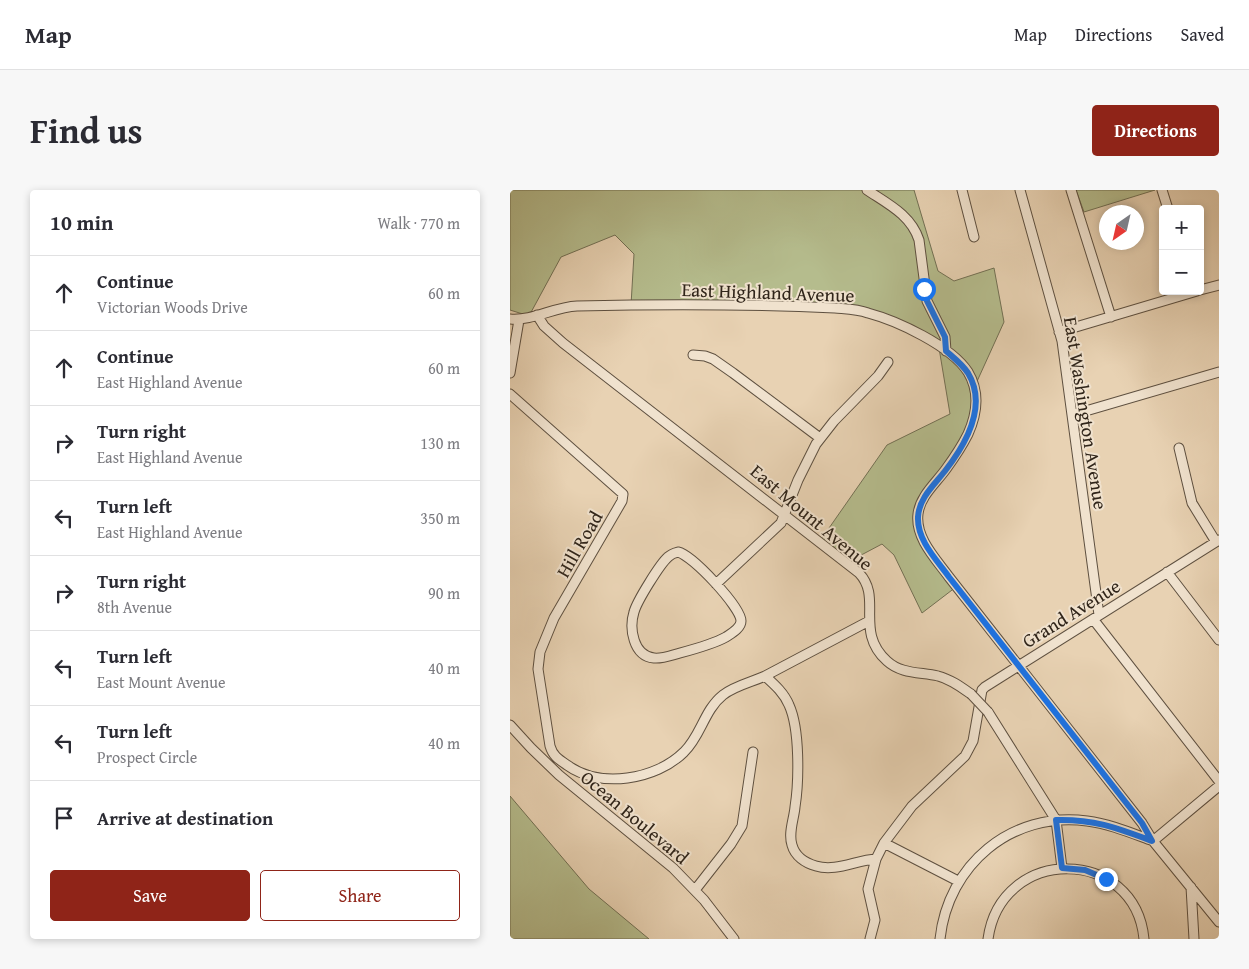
<!DOCTYPE html>
<html lang="en">
<head>
<meta charset="utf-8">
<style>
  :root { --surface:#fff; --page:#f7f7f7; --text:#2b2b33; --muted:#7c7c81; --line:#e1e1e2; --accent:#8f2418 }
  body { margin:0; font-family:"Gentium Book Plus",serif; background:var(--page); color:var(--text) }
  .controls { position:absolute; right:15px; top:15px; display:grid; overflow:hidden; border-radius:5px; box-shadow:0 2px 8px #0003 }
  .controls button { width:45px; height:45px; display:grid; place-items:center; padding:0; border:0; border-bottom:1px solid var(--line); background:var(--surface); color:var(--text); font:25px sans-serif }
  .compass { position:absolute; left:589px; top:15px; width:45px; height:45px; border-radius:50%; background:var(--surface); box-shadow:0 2px 8px #0003; rotate:214deg }
  .stop { position:absolute; width:15px; height:15px; margin:-11px; border:4px solid #1a73e8; border-radius:50%; background:#fff }
  .stop.end { background:#1a73e8; border-color:#fff; box-shadow:0 1px 5px #0008 }
  .list { margin:0; padding:0; list-style:none }
  h2 { display:flex; justify-content:space-between; align-items:center; height:65px; margin:0; padding:0 20px; font-size:21px }
  h2 small { font-size:16px; font-weight:400; color:var(--muted) }
  .list li { display:grid; grid-template-columns:32px 1fr auto; gap:15px; align-items:center; box-sizing:border-box; height:75px; padding:0 20px; border-top:1px solid var(--line) }
  .list b { display:block; font-size:19px; white-space:nowrap }
  .list p { margin:0; font-size:16px; white-space:nowrap; color:var(--muted) }
  .list em { font-size:16px; font-style:normal; color:var(--muted) }
  .actions { display:flex; gap:10px; padding:15px 20px }
  .actions a { flex:1; padding:11px 0; border:1px solid var(--accent); border-radius:5px; text-align:center; font-size:18px; color:var(--accent) }
  .actions .main { background:var(--accent); color:#fff }
  .icon { flex:none; width:28px; height:28px; fill:none; stroke:currentColor; stroke-width:2; stroke-linecap:round; stroke-linejoin:round }
  .map { position:relative; flex:none; width:709px; height:749px; overflow:hidden; border-radius:5px }
  header { display:flex; align-items:center; gap:30px; box-sizing:border-box; height:70px; padding:0 25px; background:var(--surface); border-bottom:1px solid var(--line) }
  header strong { font-size:24px }
  nav { display:flex; gap:28px; margin-inline-start:auto; font-size:18px }
  .intro { display:flex; align-items:center; justify-content:space-between; box-sizing:border-box; height:120px; padding:0 30px }
  h1 { margin:0; font-size:35px }
  .button { padding:12px 22px; border-radius:5px; background:var(--accent); color:#fff; font-size:18px; font-weight:700 }
  main { display:flex; gap:30px; padding:0 30px }
  aside { flex:1; background:var(--surface); border-radius:5px; box-shadow:0 2px 8px #0003 }
  .map>svg:first-child { display:block }
  .green { fill:#b5bc8d; stroke:#727054 }
  .lines { fill:none; stroke-linecap:round; stroke-linejoin:round }
  .minor-casing { stroke:#5e5040; stroke-width:11 }
  .minor { stroke:#f0e2ce; stroke-width:9 }
  .minor-bridge-casing { stroke:#5e5040; stroke-width:11; stroke-linecap:butt }
  .minor-bridge { stroke:#f0e2ce; stroke-width:9 }
  .route { stroke:#1a73e8; stroke-width:6 }
  .labels { text-anchor:middle; stroke-width:4; stroke-linejoin:round; paint-order:stroke }
  .street-label { font-size:19px; fill:#30251a; stroke:#f0e2ce }
</style>
</head>
<body>
<header>
<strong>Map</strong>
<nav><a>Map</a><a>Directions</a><a>Saved</a></nav>
</header>
<div class="intro"><h1>Find us</h1><a class="button">Directions</a></div>
<main>
<aside>
<h2>10 min<small>Walk · 770 m</small></h2>
<ul class="list">
<li><svg class="icon" aria-label="ahead" viewBox="0 0 24 24"><path d="M12 20V5M6 11l6-6 6 6"/></svg><div><b>Continue</b><p>Victorian Woods Drive</p></div><em>60 m</em></li>
<li><svg class="icon" aria-label="ahead" viewBox="0 0 24 24"><path d="M12 20V5M6 11l6-6 6 6"/></svg><div><b>Continue</b><p>East Highland Avenue</p></div><em>60 m</em></li>
<li><svg class="icon" aria-label="right" viewBox="0 0 24 24"><path d="M7 20v-9h11M14 6l5 5-5 5"/></svg><div><b>Turn right</b><p>East Highland Avenue</p></div><em>130 m</em></li>
<li><svg class="icon" aria-label="left" viewBox="0 0 24 24"><path d="M17 20v-9H6M10 6l-5 5 5 5"/></svg><div><b>Turn left</b><p>East Highland Avenue</p></div><em>350 m</em></li>
<li><svg class="icon" aria-label="right" viewBox="0 0 24 24"><path d="M7 20v-9h11M14 6l5 5-5 5"/></svg><div><b>Turn right</b><p>8th Avenue</p></div><em>90 m</em></li>
<li><svg class="icon" aria-label="left" viewBox="0 0 24 24"><path d="M17 20v-9H6M10 6l-5 5 5 5"/></svg><div><b>Turn left</b><p>East Mount Avenue</p></div><em>40 m</em></li>
<li><svg class="icon" aria-label="left" viewBox="0 0 24 24"><path d="M17 20v-9H6M10 6l-5 5 5 5"/></svg><div><b>Turn left</b><p>Prospect Circle</p></div><em>40 m</em></li>
<li><svg class="icon" aria-label="arrive" viewBox="0 0 24 24"><path d="M6 21V4h12l-3 4 3 4H6"/></svg><div><b>Arrive at destination</b></div></li>
</ul>
<div class="actions"><a class="main">Save</a><a>Share</a></div>
</aside>
<div class="map">
<svg width="709" height="749" viewBox="0 0 709 749">
  <rect width="100%" height="100%" fill="#e8d2b3"/>
  <filter id="stains"><feTurbulence type="fractalNoise" baseFrequency=".004" numOctaves="4"/><feColorMatrix values="0 0 0 0 .2 0 0 0 0 .09 0 0 0 0 .02 0 0 0 .5 -.17"/></filter>
  <radialGradient id="worn" r=".72"><stop offset=".6" stop-color="#630" stop-opacity="0"/><stop offset="1" stop-color="#630" stop-opacity=".3"/></radialGradient>
  <path class="green" d="M0,0h404l24,81 16,10 40,-13 10,54 -30,66 -5,44 -50,80 5,32 32,43 -34,26 -28,-58 -12,-11 -34,18 -28,-21 67,-96 63,-31 -12,-72 -81,-31 -226,-6 3,-51 -19,-19 -54,22 -32,59 -19,-6z
    M566,0h79l-71,22z
    M0,606l79,93 60,50h-139z"/>
  <g class="lines">
    <g class="minor-casing">
      <path id="minor" d="M357,0c21,14 44,25 52,50l8,61 18,36 1,14
        M452,0l12,47
        M510,0l42,151 37,274
        M561,0l40,127
        M652,0l6,19
        M690,100l19,-5
        M27,125l7,11 19,17 296,230c24,25 -5,58 28,88 14,13 33,11 51,15 12,3 23,11 33,18
        M0,129c23,2 44,-12 67,-13 85,-2 172,-2 258,2 11,1 22,1 33,5 30,8 83,33 100,59 12,20 9,42 0,62 -6,12 -14,24 -22,35 -10,14 -26,27 -28,45 -3,24 18,45 31,63l193,246 11,18 66,81
        M549,142l138,-41
        M183,165l12,1 8,3 20,14 87,65
        M0,183l9,-53
        M0,204l113,100 -1,7 -68,117 -14,34 -2,17 12,77c3,10 8,13 17,19 33,24 89,15 117,-13 17,-16 20,-42 39,-57 11,-9 29,-13 42,-19 10,9 19,17 24,29 11,24 10,76 6,102 -1,12 -7,26 -3,38 3,11 13,18 24,21 20,6 40,-6 60,-7
        M562,225l147,-43
        M669,258l13,55 24,39
        M168,362c14,3 63,55 63,69 0,7 -9,12 -15,16 -13,7 -31,12 -46,16 -8,2 -18,6 -26,5 -21,-2 -25,-30 -20,-46 3,-11 26,-48 34,-55 3,-3 6,-4 10,-5z
        M657,382l52,68
        M206,394l65,-61 17,-43 18,-36 18,-23 44,-45 10,-14
        M583,429l126,162
        M255,486l104,-55
        M478,522l68,108 6,48
        M0,535l21,23 28,27 114,93 31,32 30,39
        M643,651l66,-55
        M374,653l74,38
        M681,697l3,52
        M185,700l36,-46 11,-18 11,-74
        M360,749l5,-19 -7,-31 8,-30 8,-16 28,-37 53,-50 8,-15 9,-51 3,-3 234,-147
        M430,749c8,-74 71,-128 147,-118 23,3 44,12 66,20
        M478,749c13,-94 147,-93 156,0"/>
    </g>
    <use href="#minor" class="minor"/>
    <g class="minor-bridge-casing">
      <path id="minor-bridge" d="M461,504l17,18"/>
    </g>
    <use href="#minor-bridge" class="minor-bridge"/>
  </g>
  <g class="lines">
    <path class="route" d="M414,99l3,12 18,36 1,14c8,7 16,13 22,22 20,33 -2,71 -23,98 -11,14 -26,27 -27,46 -1,23 18,42 31,60l193,246 10,18c-35,-13 -58,-22 -96,-21l6,48 23,2 21,9"/>
  </g>
  <g class="labels">
    <g class="street-label">
      <text transform="translate(258 102) rotate(2)" y="7">East Highland Avenue</text>
      <text transform="translate(576 223) rotate(81)" y="7">East Washington Avenue</text>
      <text transform="translate(302 327) rotate(40)" y="7">East Mount Avenue</text>
      <text transform="translate(69 354) rotate(-60)" y="7">Hill Road</text>
      <text transform="translate(561 423) rotate(-32)" y="7">Grand Avenue</text>
      <text transform="translate(125 627) rotate(40)" y="7">Ocean Boulevard</text>
    </g>
  </g>
  <rect width="100%" height="100%" filter="url(#stains)"/>
  <rect width="100%" height="100%" fill="url(#worn)"/>
</svg>
<div class="controls">
<button>+</button>
<button>−</button>
</div>
<svg class="compass" viewBox="-18 -18 36 36"><path d="M0-13l5 13h-10z" fill="#e53935"/><path d="M0 13l5-13h-10z" fill="#7c7c81"/></svg>
<div class="stop" style="left:414px;top:99px"></div>
<div class="stop end" style="left:596px;top:689px"></div>
</div>
</main>
</body>
</html>
